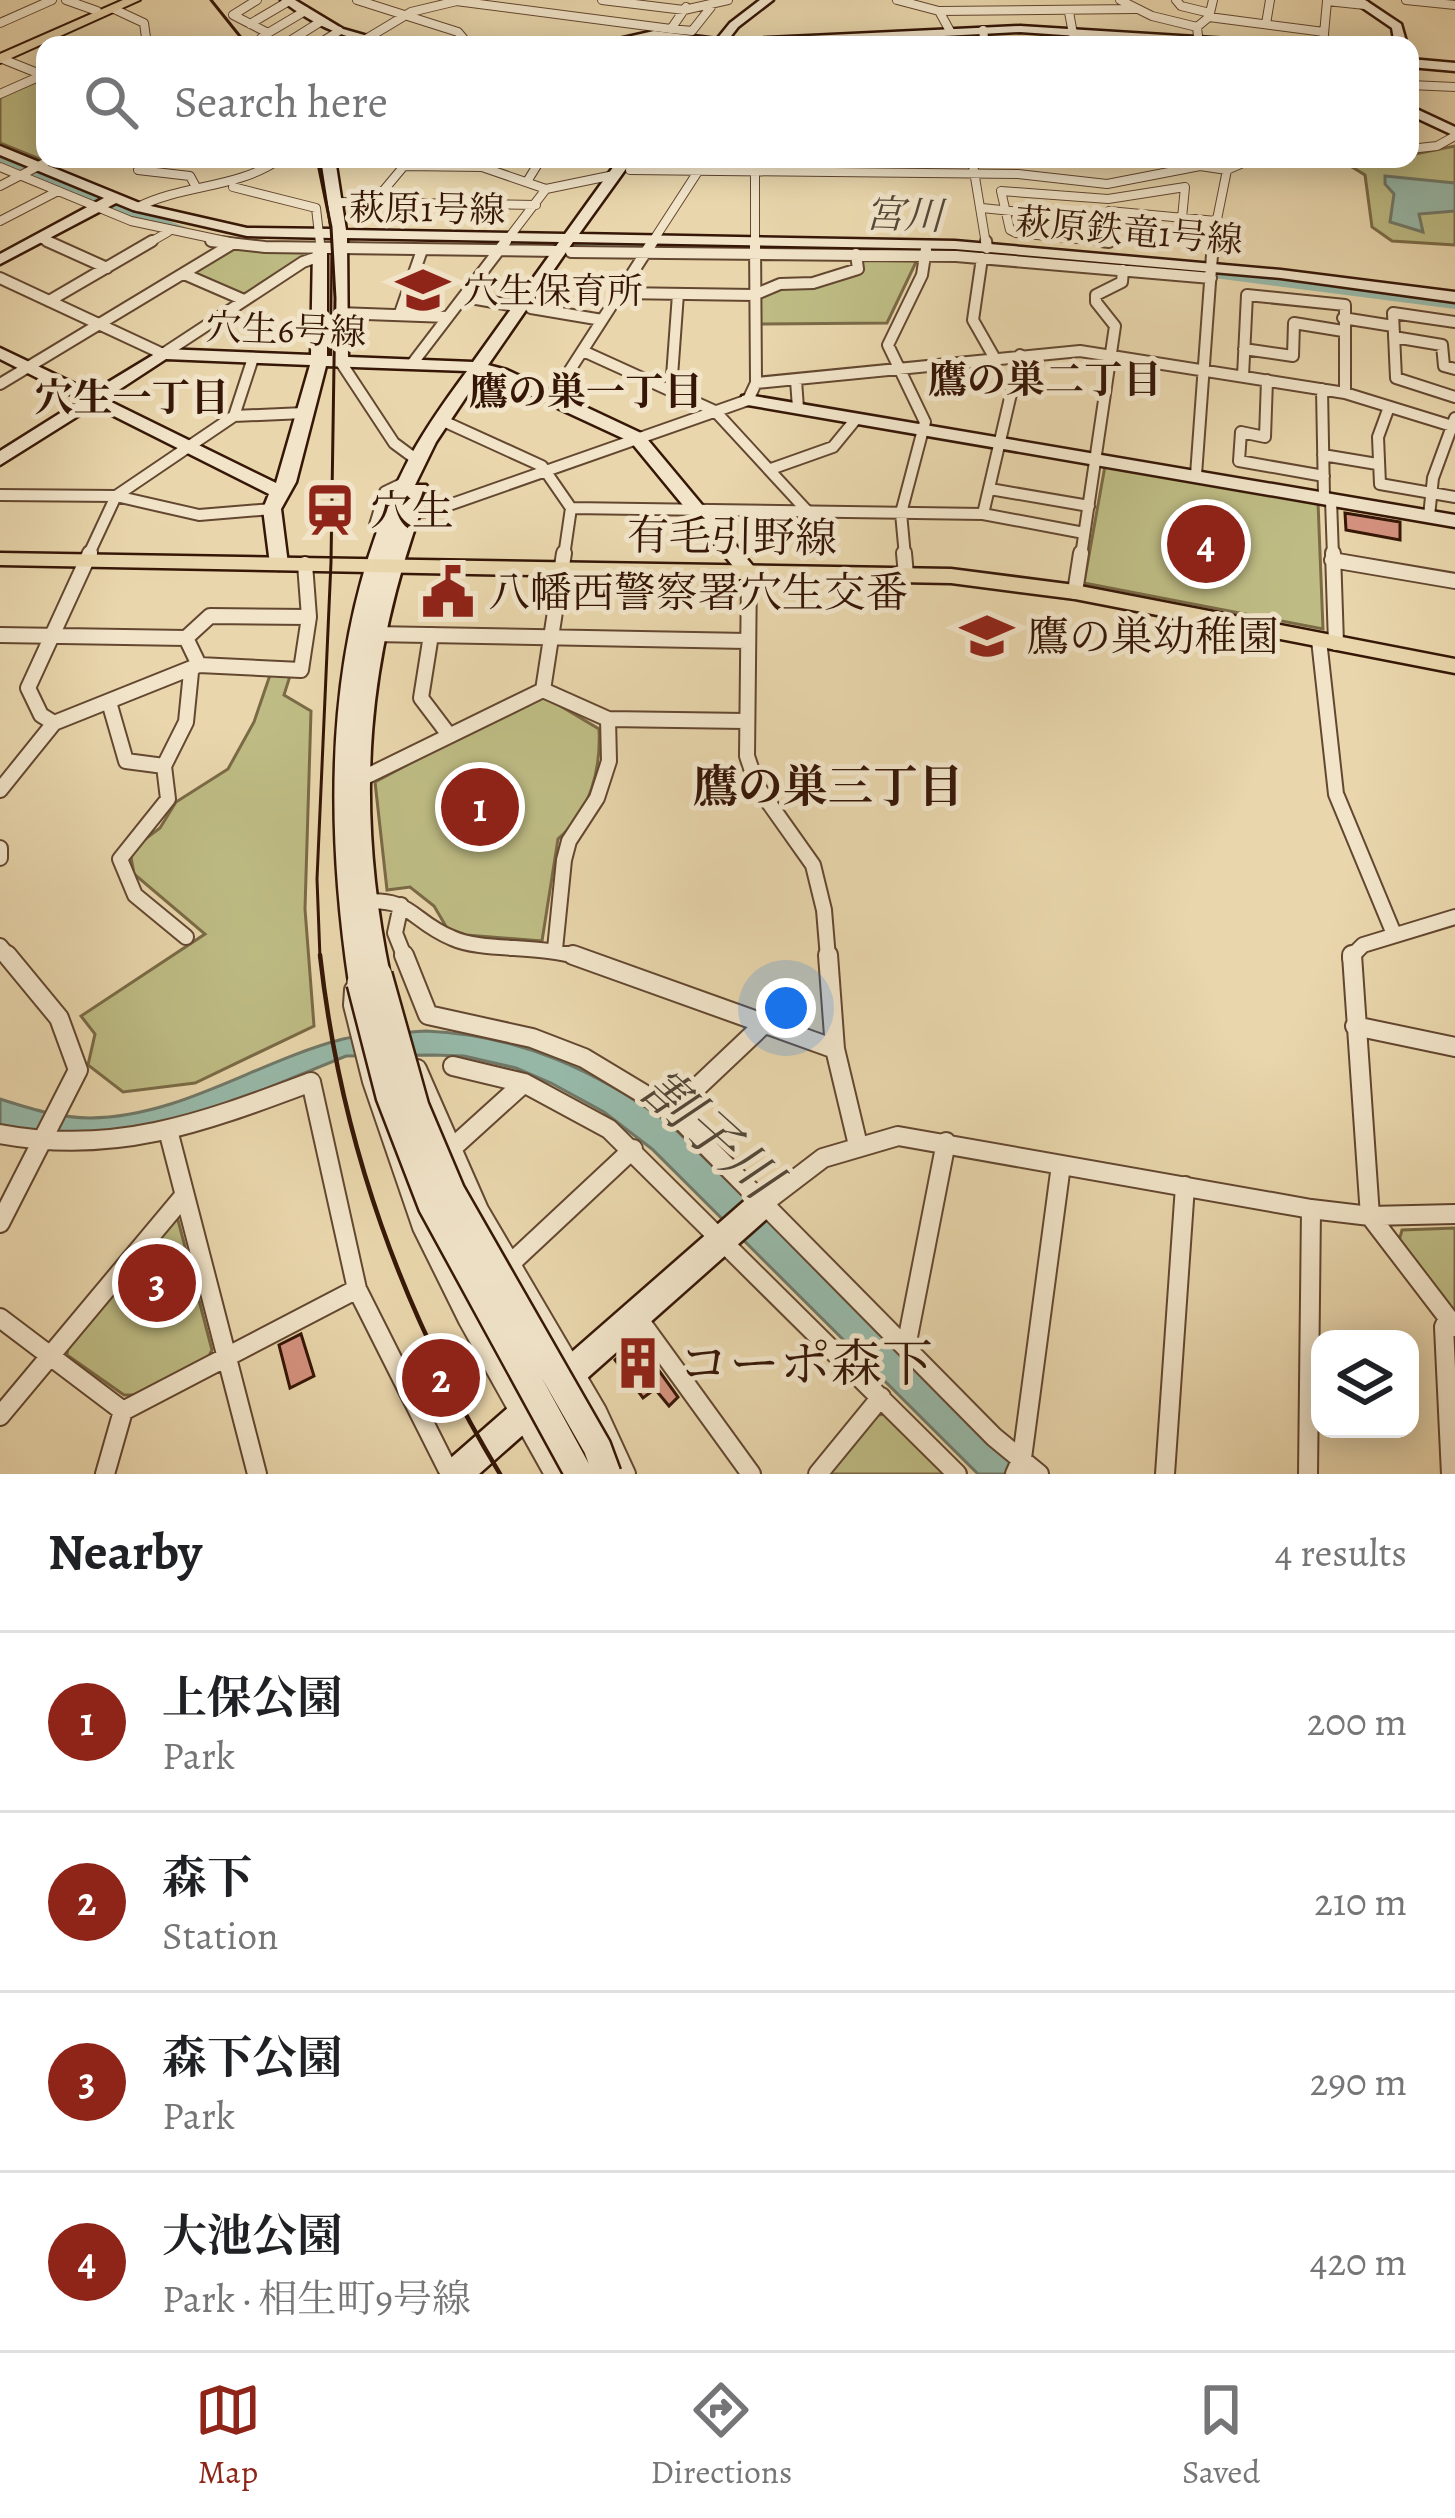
<!DOCTYPE html>
<html lang="en">
<head>
<meta charset="utf-8">
<style>
  :root { --surface:#fff; --page:#f6f6f6; --text:#202124; --muted:#757577; --line:#e0e0e0; --accent:#8f2418 }
  body { margin:0; font-family:Alegreya,"Noto Serif JP",serif; background:var(--page); color:var(--text) }
  .controls { position:absolute; right:36px; bottom:36px; display:grid; overflow:hidden; border-radius:24px; box-shadow:0 6px 30px #0003 }
  .controls button { width:108px; height:108px; display:grid; place-items:center; padding:0; border:0; border-bottom:3px solid var(--line); background:var(--surface); color:var(--text); font:60px sans-serif }
  .you { position:absolute; left:786px; top:1008px; width:42px; height:42px; margin:-30px; border:9px solid #fff; border-radius:50%; background:#1a73e8; box-shadow:0 0 0 18px #1a73e833 }
  .badge { display:grid; place-items:center; width:78px; height:78px; border-radius:50%; background:var(--accent); color:#fff; font-size:39px; font-weight:700 }
  .pin { position:absolute; translate:-50% -50%; border:6px solid #fff; box-shadow:0 3px 12px #0006 }
  .list { margin:0; padding:0; list-style:none }
  h2 { display:flex; justify-content:space-between; align-items:center; height:156px; margin:0; padding:0 48px; font-size:51px }
  h2 small { font-size:39px; font-weight:400; color:var(--muted) }
  .list li { display:grid; grid-template-columns:78px 1fr auto; gap:36px; align-items:center; box-sizing:border-box; height:180px; padding:0 48px; border-top:3px solid var(--line) }
  .list b { display:block; font-size:45px; white-space:nowrap }
  .list p { margin:0; font-size:39px; white-space:nowrap; color:var(--muted) }
  .list em { font-size:39px; font-style:normal; color:var(--muted) }
  .icon { flex:none; width:66px; height:66px; fill:none; stroke:currentColor; stroke-width:2; stroke-linecap:round; stroke-linejoin:round }
  .map { position:relative; flex:none; width:1455px; height:1474px; overflow:hidden }
  .search { position:absolute; background:var(--surface); box-shadow:0 6px 30px #0003; left:36px; right:36px; top:36px; height:132px; display:flex; align-items:center; gap:30px; box-sizing:border-box; padding:0 42px; border-radius:24px; color:var(--muted); font-size:45px }
  .sheet { height:876px; background:var(--surface) }
  nav { display:flex; justify-content:space-around; align-items:center; box-sizing:border-box; height:168px; border-top:3px solid var(--line); background:var(--surface); font-size:33px; color:var(--muted) }
  nav a { display:grid; justify-items:center; gap:6px }
  nav .on { color:var(--accent) }
  .map>svg:first-child { display:block }
  .green { fill:#bebc84; stroke:#7a6a46; stroke-width:3 }
  .water { fill:#97b9a9; stroke:#707868; stroke-width:3 }
  .lines { fill:none; stroke-linecap:round; stroke-linejoin:round }
  .river { fill:#97b9a9; fill-rule:evenodd }
  .building { fill:#d59380; stroke:#361707; stroke-width:3 }
  .street-far3-casing { stroke:#634730; stroke-width:10 }
  .street-far2-casing { stroke:#634730; stroke-width:14 }
  .street-far1-casing { stroke:#634730; stroke-width:18 }
  .street-casing { stroke:#634730; stroke-width:22 }
  .secondary-casing { stroke:#361707; stroke-width:5 }
  .primary-casing { stroke:#361707; stroke-width:5 }
  .highway-casing { stroke:#361707; stroke-width:4 }
  .street-far3 { stroke:#f1e4c9; stroke-width:8 }
  .street-far2 { stroke:#f1e4c9; stroke-width:10 }
  .street-far1 { stroke:#f1e4c9; stroke-width:14 }
  .street { stroke:#f1e4c9; stroke-width:18 }
  .secondary { fill:#f1e4c9; fill-rule:evenodd }
  .primary { fill:#e9d6ac; fill-rule:evenodd }
  .highway { fill:#e9d6ac; fill-rule:evenodd }
  .tram-far1 { stroke:#361707; stroke-width:3 }
  .tram { stroke:#361707; stroke-width:4.5 }
  .secondary-bridge-casing { stroke:#361707; stroke-width:32; stroke-linecap:butt }
  .secondary-bridge { stroke:#f1e4c9; stroke-width:27 }
  .labels { text-anchor:middle; stroke-width:10; stroke-linejoin:round; paint-order:stroke }
  .far-street-label { font-size:36px; fill:#361707; stroke:#f1e4c9 }
  .far-poi-label { font-size:36px; fill:#361707; stroke:#f1e4c9; text-anchor:start }
  .far-water-label { font-size:39px; font-style:italic; fill:#534838; stroke:#f1e4c9 }
  .far-neighbourhood-label { font-size:39px; font-weight:bold; fill:#361707; stroke:#f1e4c9 }
  .poi-label { font-size:42px; fill:#361707; stroke:#f1e4c9; text-anchor:start }
  .street-label { font-size:42px; fill:#361707; stroke:#f1e4c9 }
  .neighbourhood-label { font-size:45px; font-weight:bold; fill:#361707; stroke:#f1e4c9 }
  .near-poi-label { font-size:51px; fill:#361707; stroke:#f1e4c9; text-anchor:start }
  .near-water-label { font-size:54px; font-style:italic; fill:#534838; stroke:#f1e4c9 }
</style>
</head>
<body>
<div class="map">
<svg width="1455" height="1474" viewBox="0 0 1455 1474">
  <rect width="100%" height="100%" fill="#e9d6ac"/>
  <filter id="stains"><feTurbulence type="fractalNoise" baseFrequency=".00167" numOctaves="4"/><feColorMatrix values="0 0 0 0 .2 0 0 0 0 .09 0 0 0 0 .02 0 0 0 .5 -.17"/></filter>
  <radialGradient id="worn" r=".72"><stop offset=".6" stop-color="#630" stop-opacity="0"/><stop offset="1" stop-color="#630" stop-opacity=".3"/></radialGradient>
  <path class="green" d="M42,79l3,80 -3,1 -42,-17v-46z
    M1455,146v99l-63,-4 -20,-14 -7,-52 -26,-16h71v-4z
    M237,247l72,5v2l-64,42 -52,-23z
    M862,257l56,1 -31,65 -128,1 1,-28 19,-10 82,-15z
    M1105,466l213,36 5,127 -239,-46z
    M270,675l20,1 -6,19 27,16 -6,198 9,117 -119,57 -72,9 -35,-27 7,-31 -14,-18 124,-82 -71,-60 -3,-17 5,-11 24,-18 16,-26 52,-33 26,-47z
    M532,698h15l52,31c2,40 -8,82 -41,110l-16,102 -76,-6 -19,-7 -13,-22 -24,-19 -23,3 -12,-108z
    M171,1219l7,1 34,130 -4,8 -74,37h-10l-57,-40 1,-10z
    M1455,1228v85l-56,-72 3,-11z
    M886,1414l60,60h-117l49,-59z"/>
  <path class="water" d="M1385,176l70,7v28l-36,3 4,18 -33,-10 4,-28 -9,-10z
    M426,1031c93,4 170,39 245,94l353,349h-46l-326,-325 -48,-37 -53,-29 -35,-15 -52,-12 -31,-1 -87,1 -149,61 -135,21 -62,-12v-27c29,9 59,19 90,19 91,-1 167,-57 253,-79 27,-6 56,-6 83,-8z"/>
  <g class="lines">
    <path class="river" d="M0,155l195,76 -7,4 -50,-14 -138,-57z
      M476,242l455,3 190,16 7,4 -7,4 -190,-16 -450,-4 -7,-4z
      M1188,267l267,32v10l-272,-35v-6z"/>
  </g>
  <path class="building" d="M1345,513l55,9v18l-54,-10z
    M301,1334l13,42 -24,12 -11,-43z
    M637,1340l41,57 -9,9 -14,-17 -12,9 -28,-38z"/>
  <g class="lines">
    <g class="street-far3-casing">
      <path id="street-far3" d="M66,0l31,11
        M257,0l-24,15 35,18 -7,5 29,7
        M357,0l101,32 11,13
        M602,0l82,10 44,-10
        M897,0l42,11
        M1120,0l32,16 45,11
        M1176,0l5,6 29,7
        M1406,0l49,5
        M456,1l215,28 15,-22
        M114,9l30,14 3,22
        M1069,12l6,33
        M1209,17l115,15
        M0,23l52,-23
        M250,24l39,-23
        M1266,24l4,-24
        M671,29l21,2 19,-24
        M983,30l2,15
        M950,31l-11,-20 196,-2
        M268,33l37,-22
        M285,44l35,-22
        M317,45l22,-14
        M356,45l55,-33 50,-12
        M1199,45l-2,-18 12,-10 4,-17
        M1323,45l4,-44 38,4
        M0,58l45,18
        M1410,85l45,2
        M0,94l45,-20
        M1410,149l27,-3 18,-10
        M142,159l-4,11 52,6 6,11
        M972,159l14,85
        M404,166l78,1 64,22 68,-14
        M0,167l131,54 108,23
        M630,170l388,4 89,10 93,-18 27,4
        M755,172v72
        M528,180l13,-21
        M0,186l52,-27
        M233,187l83,21 4,35
        M338,202l198,3
        M373,203l31,-37 -2,-7
        M138,207c46,-23 99,-18 142,-48
        M982,208l126,13
        M1109,211l107,10
        M0,221l58,-30
        M40,238l14,6
        M1109,242l-93,-9 -6,-3 -9,-39 107,8 77,-12 -3,31
        M147,244l21,-12
        M504,244l42,-55
        M651,244l55,-85
        M1212,244l15,-74 18,-8 36,-3"/>
    </g>
    <g class="street-far2-casing">
      <path id="street-far2" d="M47,241l60,27
        M211,241l54,6 293,4
        M755,241l1,142
        M986,241l1,7
        M1101,241l8,1
        M571,252l385,4 255,22
        M982,258l-9,62 21,37
        M184,274l60,26
        M0,278l163,76 140,-92 17,-6
        M620,293l134,2 26,-11 33,-1 45,-14 -2,-15
        M465,297l56,10
        M49,301l103,-60
        M531,308l71,12
        M339,313l109,4
        M400,313l22,-63
        M1343,318l50,8
        M1455,322l-62,-9 3,65 59,19
        M1394,337l48,8 2,21 11,3
        M1244,349l49,7 1,-33 49,8
        M583,351l132,60 93,101
        M340,361l54,82 23,17
        M412,364l94,-123
        M1243,376l4,-81 98,10v88
        M796,380l2,28
        M1267,380l-2,57 -24,-5 -2,29 85,15
        M0,384l232,-140
        M1322,389l2,108
        M671,390l7,-96
        M552,398l101,-157
        M1389,407l-11,30 2,47 75,13
        M234,416l19,-58
        M441,420l101,46 29,42 -7,48
        M1323,455l54,9
        M771,469l62,-22 23,-28
        M1196,475l17,-234
        M990,489l99,17
        M0,495l116,1 83,19 73,-6
        M1331,500l2,56
        M571,508l412,6 101,19
        M411,512l21,-1 316,-111 8,-17 324,-32 265,42 107,33
        M983,514l37,-159
        M1429,516l4,-38 22,-60
        M388,535l-13,-10 10,-33 23,-11
        M88,556l28,-60 118,-80 70,-3
        M905,556l-4,-43 24,-91 -37,-77 34,-70 4,-26
        M1081,556l34,-230 -19,-24v-7l26,-13 1,-12"/>
    </g>
    <g class="street-far1-casing">
      <path id="street-far1" d="M904,553l2,22
        M1333,553l3,90
        M1332,560l123,21
        M749,572l-2,184 10,30 56,79 11,45 4,48
        M1075,592l6,-39
        M373,634l374,7
        M0,635l186,3 13,27
        M431,635l-10,63 28,37
        M186,638l24,-22 99,1
        M1319,640l17,154 58,140
        M543,690l21,-137
        M109,702l17,59 38,5
        M608,719l137,2
        M54,723l-13,-8 -13,-27 62,-135
        M361,779l182,-89 65,29 1,42 -12,37 -28,43 -5,19 -9,89
        M0,790l54,-67 145,-58 102,5 8,-53 -4,-53
        M0,848v10
        M360,902c53,-5 49,18 92,36 30,14 89,6 129,20
        M401,905l-6,28 10,25
        M186,937l-51,-42 -15,-36 48,-60 -4,-33 22,-44 5,-50
        M0,946l10,12
        M1350,958l13,-13 92,-28"/>
    </g>
    <g class="street-casing">
      <path id="street" d="M404,955l24,60 104,23 52,20 88,53 322,326 45,37
        M573,955l262,94
        M828,955l7,94 22,92
        M1352,955l18,261 85,111
        M354,990l-1,15 19,76 50,146 46,93 86,154
        M1355,1026l100,21
        M453,1066l71,17 85,46 348,345
        M417,1069l62,141 118,201 29,63
        M672,1111l92,-87
        M0,1134c116,22 204,-12 311,-52l46,207 93,185
        M169,1134l88,340
        M450,1150l74,-67
        M760,1206l63,-48 75,-22 413,73 59,7 85,-2
        M0,1223l78,-153 -19,-52 -52,-63
        M509,1265l124,-116
        M635,1314l116,160
        M0,1318l123,93
        M1448,1318l-4,9 7,147
        M906,1347l40,-205
        M0,1416l183,-219
        M105,1474l18,-63 234,-122
        M818,1474l63,-77
        M1015,1474l7,-16 39,-293
        M1165,1474l20,-288
        M1308,1474l3,-265"/>
    </g>
    <g class="secondary-casing">
      <path id="secondary" d="M281,0h14l48,29 56,16c-44,0 -84,-19 -118,-45z
        M760,0h13l-35,27 -10,13 292,-14 241,15 6,4h-59l-188,-13 -244,13h-70l-52,-6 -36,6h-26l62,-14 63,8 13,-16z
        M1351,0h14l36,24 6,21h-12l-3,-17z
        M1410,59l45,4v8l-45,-4z
        M1410,106l45,21v9l-45,-21z
        M0,146l142,58 105,24 85,1 -11,-70h14l11,71 219,4 54,-75h14l-54,75 376,7 326,29 174,22v10l-174,-24 -326,-29 -382,-7 -85,123 19,5 136,64 115,138 -9,7 -7,-2 -111,-135 -149,-69 -46,69 -21,43h11l3,4c-63,165 -75,313 -39,486l-3,8 -14,1 -3,7 -9,3 -9,-3 -3,-8c-26,-177 -24,-366 62,-528 16,-29 36,-57 56,-84l-141,-5 -30,116 -15,27 7,55 -9,6 -9,-6 -7,-55 6,-15 -175,-88 -94,59v-14l81,-51 -81,-41v-11l92,44 71,-43 148,6 2,-106 7,-4 7,4v107h5l1,-118 -86,-2 -114,-26 -17,-7 -116,61v-10l104,-56 -104,-43zM347,238l212,4 -86,120 -125,-5zM166,359l144,6 -34,118 -171,-84z
        M748,395l707,120v12l-713,-123v-8z
        M760,1192l10,4 4,10 -4,10 -291,258h-38l4,-11 305,-267z"/>
    </g>
    <g class="primary-casing">
      <path id="primary" d="M0,553l951,16 124,16 380,74v14l-380,-74 -124,-16 -951,-18z"/>
    </g>
    <g class="highway-casing">
      <path id="highway" d="M123,0h17l-140,63v-9z"/>
    </g>
    <use href="#street-far3" class="street-far3"/>
    <use href="#street-far2" class="street-far2"/>
    <use href="#street-far1" class="street-far1"/>
    <use href="#street" class="street"/>
    <use href="#secondary" class="secondary"/>
    <use href="#primary" class="primary"/>
    <use href="#highway" class="highway"/>
    <path class="tram-far1" d="M211,0l36,45
      M317,159l14,68 4,71 -4,264 -14,317 3,79"/>
    <path class="tram" d="M320,955c21,189 82,357 180,519"/>
    <g class="secondary-bridge-casing">
      <path id="secondary-bridge" d="M378,975l37,132 36,85 146,255 10,27
        M361,983l29,113 42,109 147,269"/>
    </g>
    <use href="#secondary-bridge" class="secondary-bridge"/>
  </g>
  <defs>
    <g id="school-bare" transform="scale(4.14)"><path d="M0-5L7-2L0 1L-7-2ZM-4 1L0 2.5L4 1V4Q0 6-4 4Z" fill="#8f2418" stroke="#f1e4c9" stroke-width="2.5" paint-order="stroke"/></g>
    <g id="station-bare" transform="scale(4.14)"><path d="M-3-6H3Q5-6 5-4V2Q5 4 3 4L4.5 6H3L1.5 4h-3L-3 6H-4.5L-3 4Q-5 4-5 2V-4Q-5-6-3-6ZM-3.5-4v3h7v-3ZM-3.5 1v1.5H-2V1ZM2 1v1.5H3.5V1Z" fill="#8f2418" stroke="#f1e4c9" stroke-width="2.5" paint-order="stroke"/></g>
    <g id="civic-bare" transform="scale(4.14)"><path d="M-.6-6.5H3V-4.5H.6V-3L4-1V1h2V6H-6V1h2V-1L-.6-3ZM-1.2 2.5V6h2.4V2.5Z" fill="#8f2418" stroke="#f1e4c9" stroke-width="2.5" paint-order="stroke"/></g>
    <g id="building-bare" transform="scale(4.14)"><path d="M-4-6H4V6H1V3H-1V6H-4ZM-2.5-4.3h1.7v1.8h-1.7ZM.8-4.3h1.7v1.8H.8ZM-2.5-1h1.7V.8h-1.7ZM.8-1h1.7V.8H.8Z" fill="#8f2418" stroke="#f1e4c9" stroke-width="2.5" paint-order="stroke"/></g>
  </defs>
  <g fill-rule="evenodd">
    <use href="#school-bare" x="423" y="290"/>
    <use href="#station-bare" x="330" y="510"/>
    <use href="#civic-bare" x="448" y="592"/>
    <use href="#school-bare" x="987" y="636"/>
    <use href="#building-bare" x="638" y="1363"/>
  </g>
  <g class="labels">
    <g class="far-street-label">
      <text transform="translate(427 208) rotate(1)" y="13">萩原1号線</text>
      <text transform="translate(1129 230) rotate(5)" y="13">萩原鉄竜1号線</text>
      <text transform="translate(286 329) rotate(2)" y="13">穴生6号線</text>
    </g>
    <g class="far-poi-label">
      <text x="463" y="303">穴生保育所</text>
    </g>
    <g class="far-water-label">
      <text transform="translate(904 214) rotate(2)" y="14">宮川</text>
    </g>
    <g class="far-neighbourhood-label">
      <text x="1045" y="393">鷹の巣二丁目</text>
      <text x="586" y="405">鷹の巣一丁目</text>
      <text x="132" y="411">穴生一丁目</text>
    </g>
    <g class="poi-label">
      <text x="370" y="525">穴生</text>
      <text x="488" y="607">八幡西警察署穴生交番</text>
      <text x="1027" y="651">鷹の巣幼稚園</text>
    </g>
    <g class="street-label">
      <text transform="translate(732 536) rotate(1)" y="15">有毛引野線</text>
    </g>
    <g class="neighbourhood-label">
      <text x="828" y="802">鷹の巣三丁目</text>
    </g>
    <g class="near-poi-label">
      <text x="678" y="1381">コーポ森下</text>
    </g>
    <g class="near-water-label">
      <text transform="translate(711 1133) rotate(42)" y="19">割子川</text>
    </g>
  </g>
  <rect width="100%" height="100%" filter="url(#stains)"/>
  <rect width="100%" height="100%" fill="url(#worn)"/>
</svg>
<div class="controls">
<button><svg class="icon" aria-label="layers" viewBox="0 0 24 24"><path d="M12 4l9 5-9 5-9-5zM3 14l9 5 9-5"/></svg></button>
</div>
<div class="you"></div>
<div class="pin badge" style="left:480px;top:807px">1</div>
<div class="pin badge" style="left:441px;top:1378px">2</div>
<div class="pin badge" style="left:157px;top:1283px">3</div>
<div class="pin badge" style="left:1206px;top:544px">4</div>
<div class="search"><svg class="icon" aria-label="search" viewBox="0 0 24 24"><circle cx="10" cy="10" r="6"/><path d="M15 15l6 6"/></svg>Search here</div>
</div>
<section class="sheet">
<h2>Nearby<small>4 results</small></h2>
<ul class="list">
<li><span class="badge">1</span><div><b>上保公園</b><p>Park</p></div><em>200 m</em></li>
<li><span class="badge">2</span><div><b>森下</b><p>Station</p></div><em>210 m</em></li>
<li><span class="badge">3</span><div><b>森下公園</b><p>Park</p></div><em>290 m</em></li>
<li><span class="badge">4</span><div><b>大池公園</b><p>Park · 相生町9号線</p></div><em>420 m</em></li>
</ul>
</section>
<nav>
<a class="on"><svg class="icon" aria-label="map" viewBox="0 0 24 24"><path d="M3 6l6-2 6 2 6-2v14l-6 2-6-2-6 2zM9 4v14M15 6v14"/></svg>Map</a>
<a><svg class="icon" aria-label="directions" viewBox="0 0 24 24"><path d="M12 3l9 9-9 9-9-9zM9 14v-3h6M13 9l2 2-2 2"/></svg>Directions</a>
<a><svg class="icon" aria-label="saved" viewBox="0 0 24 24"><path d="M7 4h10v16l-5-4-5 4z"/></svg>Saved</a>
</nav>
</body>
</html>
